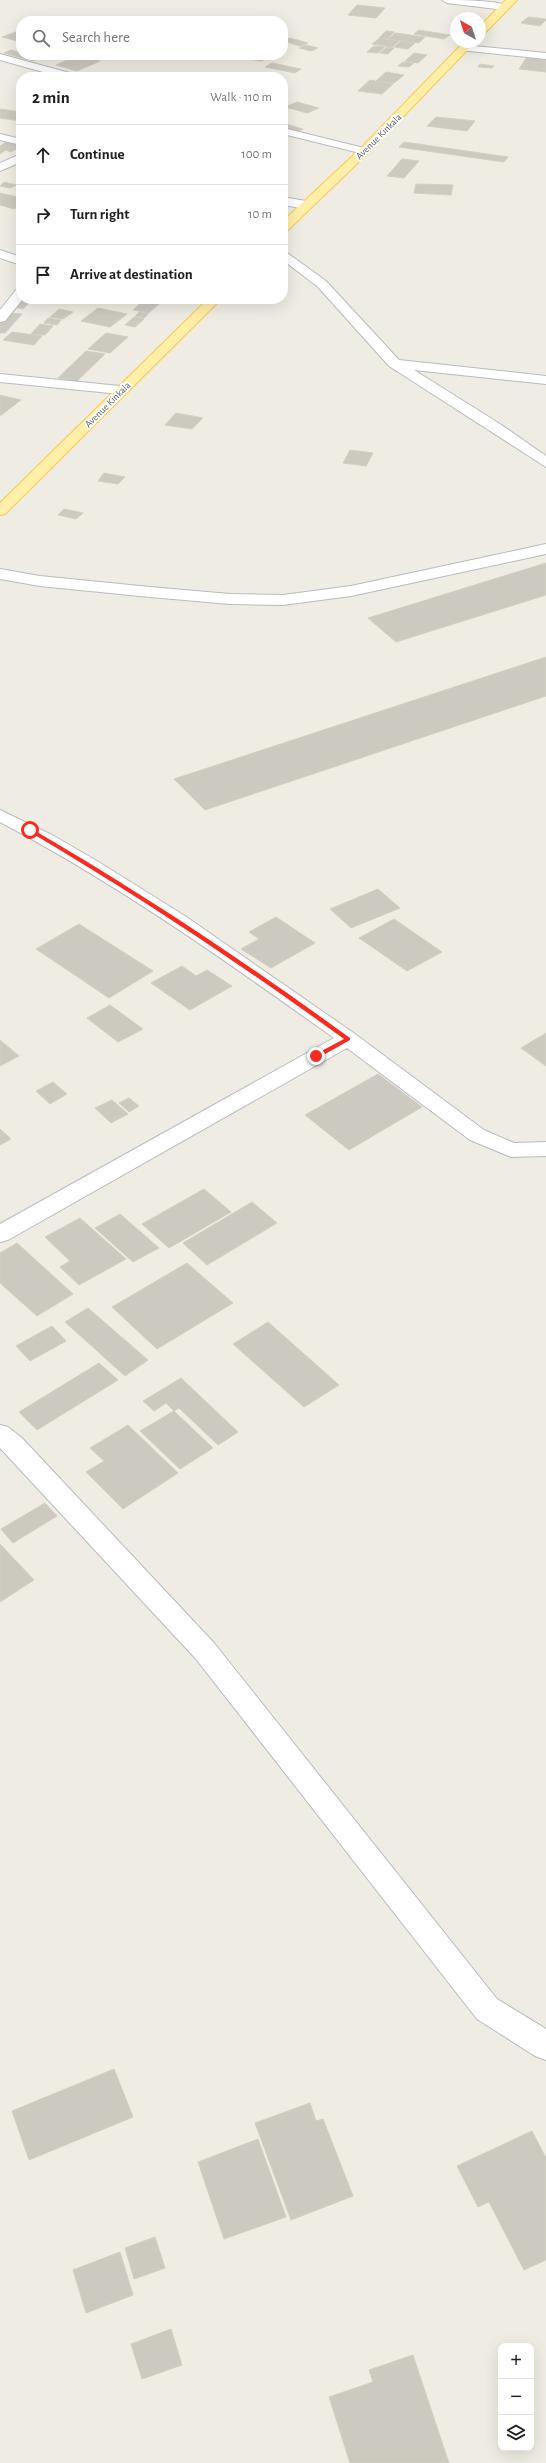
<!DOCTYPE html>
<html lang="en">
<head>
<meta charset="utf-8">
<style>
  :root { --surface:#fff; --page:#f2f2f2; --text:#202124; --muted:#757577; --line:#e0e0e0 }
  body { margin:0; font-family:"Alegreya Sans",sans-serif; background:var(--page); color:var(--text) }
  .controls { position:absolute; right:12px; bottom:12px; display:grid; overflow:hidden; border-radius:8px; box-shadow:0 4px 16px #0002 }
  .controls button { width:36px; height:36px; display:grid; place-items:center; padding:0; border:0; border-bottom:1px solid var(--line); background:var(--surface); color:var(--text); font:20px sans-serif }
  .compass { position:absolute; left:450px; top:12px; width:36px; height:36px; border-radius:50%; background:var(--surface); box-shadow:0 4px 16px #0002; rotate:321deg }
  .stop { position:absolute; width:12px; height:12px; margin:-9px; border:3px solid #fa2a1e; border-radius:50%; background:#fff }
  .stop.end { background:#fa2a1e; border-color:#fff; box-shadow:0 1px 4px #0008 }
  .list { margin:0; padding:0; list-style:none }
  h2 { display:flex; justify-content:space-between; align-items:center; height:52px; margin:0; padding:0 16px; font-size:17px }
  h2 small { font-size:13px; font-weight:400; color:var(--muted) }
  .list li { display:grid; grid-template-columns:26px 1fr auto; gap:12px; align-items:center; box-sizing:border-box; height:60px; padding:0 16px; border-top:1px solid var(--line) }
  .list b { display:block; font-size:15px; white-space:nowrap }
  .list em { font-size:13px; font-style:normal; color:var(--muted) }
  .icon { flex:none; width:22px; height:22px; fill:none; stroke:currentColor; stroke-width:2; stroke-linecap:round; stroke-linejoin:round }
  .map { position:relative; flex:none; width:546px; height:2463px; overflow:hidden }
  .search { position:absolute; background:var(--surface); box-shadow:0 4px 16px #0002; left:16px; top:16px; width:272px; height:44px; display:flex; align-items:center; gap:10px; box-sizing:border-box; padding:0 14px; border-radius:16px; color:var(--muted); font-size:15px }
  .panel { position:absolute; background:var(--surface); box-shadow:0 4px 16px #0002; left:16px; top:72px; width:272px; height:232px; border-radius:16px }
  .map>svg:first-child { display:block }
  .building { fill:#ccc9c1; stroke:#d5cec0 }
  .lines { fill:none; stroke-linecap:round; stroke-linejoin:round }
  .minor-casing { stroke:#b8bbc0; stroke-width:2 }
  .primary-casing { stroke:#ffc94c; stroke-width:2 }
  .minor { fill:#fff; fill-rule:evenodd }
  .primary { fill:#ffefa8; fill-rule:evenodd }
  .route { fill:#fa2a1e }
  .labels { text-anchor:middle; stroke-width:3.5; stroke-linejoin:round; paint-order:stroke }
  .far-street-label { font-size:10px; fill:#5b6065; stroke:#fff }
</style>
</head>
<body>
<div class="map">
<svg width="546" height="2463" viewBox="0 0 546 2463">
  <rect width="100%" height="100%" fill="#efece3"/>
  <path class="building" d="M357,5l28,3 -9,10 -28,-3z
    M528,17l18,2v1l-6,6 -19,-3z
    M21,30v12l-19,-5z
    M419,30l31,5 -6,4 -30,-5z
    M386,31l8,1 -7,7 -8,-1z
    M395,33l30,4 -6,6 -31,-4z
    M290,38l18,5 -8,3 -17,-5z
    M380,38l19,3 -7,6 -20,-3z
    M401,41l14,2 -7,6 -14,-2z
    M306,45l12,3 -7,3 -12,-3z
    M374,46l11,1 -7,6 -11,-1z
    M387,47l7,1 -6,6 -8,-1z
    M11,50l10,3v2l19,3 -7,3 -29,-8z
    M414,53l13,2 -9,8 -13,-2z
    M79,55l21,6 -23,10 -21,-6z
    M83,55h27l-10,4z
    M240,55h29l-7,6 -25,-3z
    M527,57l19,1v14l-27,-3z
    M403,62l11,1 -5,4 -11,-1z
    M272,63l29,6 -6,4 -30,-6z
    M480,64l14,2 -2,2 -14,-1z
    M386,72l18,3 -10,8 -18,-2z
    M370,80l23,4 -11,10 -24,-3z
    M297,102l22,6 -12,5 -22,-6z
    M0,109l21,3v9l-21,-3z
    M436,117l39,4 -8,10 -40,-5z
    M286,124l17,5 -7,3 -13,-4z
    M6,142l15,3v1l-10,6 -5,-2 -6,4v-8z
    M404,142l104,15 -4,5 -105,-15z
    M402,159l17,2 -15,17 -17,-2z
    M4,182l12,3 -6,3 -10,-2z
    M416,184l37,1 -2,10 -37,-2z
    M0,193l21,5v7l-7,4 -14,-4z
    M21,297l12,2 -10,10 -12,-2z
    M145,299h12l6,1 -14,13 -16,-3z
    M98,308l29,6 -17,13 -29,-6z
    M59,309l14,3 -10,7 -13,-2z
    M139,312l9,2 -4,4 -9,-2z
    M9,313l13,1 -17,19h-5v-11z
    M134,317l10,2 -9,8 -10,-2z
    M48,318l13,2 -4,5 -13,-2z
    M40,324l13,2 -8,9 -14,-1z
    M12,332l30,4 -8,9 -31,-5z
    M106,333l22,4 -18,16 -22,-4z
    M86,351l19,3 -28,27 -19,-3z
    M0,395l21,5 -21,16z
    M176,413l27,5 -11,11 -27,-4z
    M350,450l23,3 -7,13 -23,-3z
    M104,473l21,4 -7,7 -20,-3z
    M64,509l19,4 -7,6 -18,-4z
    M546,563v32l-150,47 -28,-24z
    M546,657v39l-341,114 -31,-31z
    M378,889l22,19 -49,20 -21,-19z
    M276,917l39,26 -44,25 -30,-19 18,-10 -10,-7z
    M394,919l48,33 -35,19 -48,-33z
    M79,924l74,47 -44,27 -73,-49z
    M182,966l14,10 11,-6 25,16 -42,24 -39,-27z
    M110,1005l33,24 -25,13 -31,-24z
    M546,1033v33l-25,-18z
    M0,1040l19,16 -19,10z
    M378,1074l44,33 -73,43 -44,-35z
    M53,1082l14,12 -17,10 -14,-13z
    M129,1098l10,8 -10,6 -10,-9z
    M112,1100l16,14 -17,9 -16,-15z
    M0,1129l11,10 -11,6z
    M204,1189l27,23 -62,36 -27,-24z
    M252,1202l25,21 -70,42 -24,-22z
    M120,1214l39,34 -26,14 -38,-34z
    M80,1218l46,41 -47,26 -19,-18 10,-6 -25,-24z
    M17,1243l56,51 -36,22 -37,-33v-30z
    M187,1263l46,40 -76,46 -45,-42z
    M88,1308l60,52 -23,16 -60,-54z
    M268,1322l71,63 -35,22 -71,-63z
    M52,1326l14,15 -36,20 -14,-15z
    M99,1363l19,17 -81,50 -18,-18z
    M181,1378l57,54 -20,13 -39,-37 -5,3 -8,-8 -12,8 -11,-10z
    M174,1411l39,37 -33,21 -40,-38z
    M128,1425l50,48 -55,36 -37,-37 18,-11 -14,-13z
    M45,1503l12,13 -44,27 -12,-14z
    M0,1544l34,36 -34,22z
    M114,2069l19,48 -104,43 -17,-49z
    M310,2103l6,18 7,-2 30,77 -62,24 -36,-97z
    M532,2131l14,27v102l-22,10 -35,-68 -11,5 -21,-41z
    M258,2139l28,78 -62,22 -26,-77z
    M155,2237l10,31 -31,11 -9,-31z
    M120,2252l13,43 -47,18 -13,-43z
    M171,2329l11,36 -40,14 -11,-35z
    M413,2355l36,108h-99l-21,-66 44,-15 -4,-12z"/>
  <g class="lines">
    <g class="minor-casing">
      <path id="minor" d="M442,0c13,0 60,0 68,7l-5,3 -58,-7z
        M464,45l82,8v6l-86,-9v-4z
        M0,54l77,21 1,2h-17l-61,-17z
        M283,128l85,21 2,2 -6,3 -81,-20z
        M0,134l21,5v6l-21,-5z
        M21,154v8l-21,9v-8z
        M283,197l28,5 2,3 -6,4 -24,-4z
        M0,250l21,7v8l-21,-7z
        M283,250l43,31 73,79 147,16v8l-132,-14 86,54 46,32v11l-157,-101 -71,-79 -35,-27z
        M21,289v10h2l-18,22 -5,1v-12l16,-20z
        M0,374l120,12 7,4 -7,4 -120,-12z
        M546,544v10l-195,42 -68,9 -53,-1 -80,-7 -110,-11 -40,-7v-10l40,7 110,11 80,7 53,1 68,-9z
        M0,810l52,25 45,26 88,55 170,118 129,96 30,13 32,-1v14l-35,1 -41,-17 -123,-92 -339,192 -8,2v-18l334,-186c-108,-77 -216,-154 -334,-216z
        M0,1425l8,2 14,11 192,205 283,356 49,30v31l-11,-4 -58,-37 -281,-360 -196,-211z"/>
    </g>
    <g class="primary-casing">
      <path id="primary" d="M506,0h11l-33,34 -4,1v-9z
        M464,42h11l-107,111 -81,78 -4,1v-11l77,-72z
        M208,299h13l-216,215 -5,1v-12z"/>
    </g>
    <use href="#minor" class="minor"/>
    <use href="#primary" class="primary"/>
  </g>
  <path class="route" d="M28,829h4c110,64 215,134 318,209v2l-32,18h-4v-3l30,-16c-102,-74 -207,-144 -316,-208z"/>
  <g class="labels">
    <g class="far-street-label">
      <text transform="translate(378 136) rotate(-45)" y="4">Avenue Kinkala</text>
      <text transform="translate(107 404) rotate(-45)" y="4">Avenue Kinkala</text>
    </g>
  </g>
</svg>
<div class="controls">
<button>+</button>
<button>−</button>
<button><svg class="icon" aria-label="layers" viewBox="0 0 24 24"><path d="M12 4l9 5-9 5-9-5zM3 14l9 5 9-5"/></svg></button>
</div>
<svg class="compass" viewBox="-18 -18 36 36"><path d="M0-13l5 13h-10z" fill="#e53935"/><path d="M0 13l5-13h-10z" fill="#757577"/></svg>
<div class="stop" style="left:30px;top:830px"></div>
<div class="stop end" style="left:316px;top:1056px"></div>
<div class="search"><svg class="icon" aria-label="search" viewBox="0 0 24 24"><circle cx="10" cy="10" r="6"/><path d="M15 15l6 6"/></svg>Search here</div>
<section class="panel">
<h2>2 min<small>Walk · 110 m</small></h2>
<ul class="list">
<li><svg class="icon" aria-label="ahead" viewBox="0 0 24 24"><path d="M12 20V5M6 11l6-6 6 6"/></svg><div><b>Continue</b></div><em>100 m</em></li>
<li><svg class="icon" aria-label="right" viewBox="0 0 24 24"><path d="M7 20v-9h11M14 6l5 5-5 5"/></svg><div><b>Turn right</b></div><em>10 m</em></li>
<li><svg class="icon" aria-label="arrive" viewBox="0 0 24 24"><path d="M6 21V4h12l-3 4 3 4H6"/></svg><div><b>Arrive at destination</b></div></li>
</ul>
</section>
</div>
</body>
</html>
